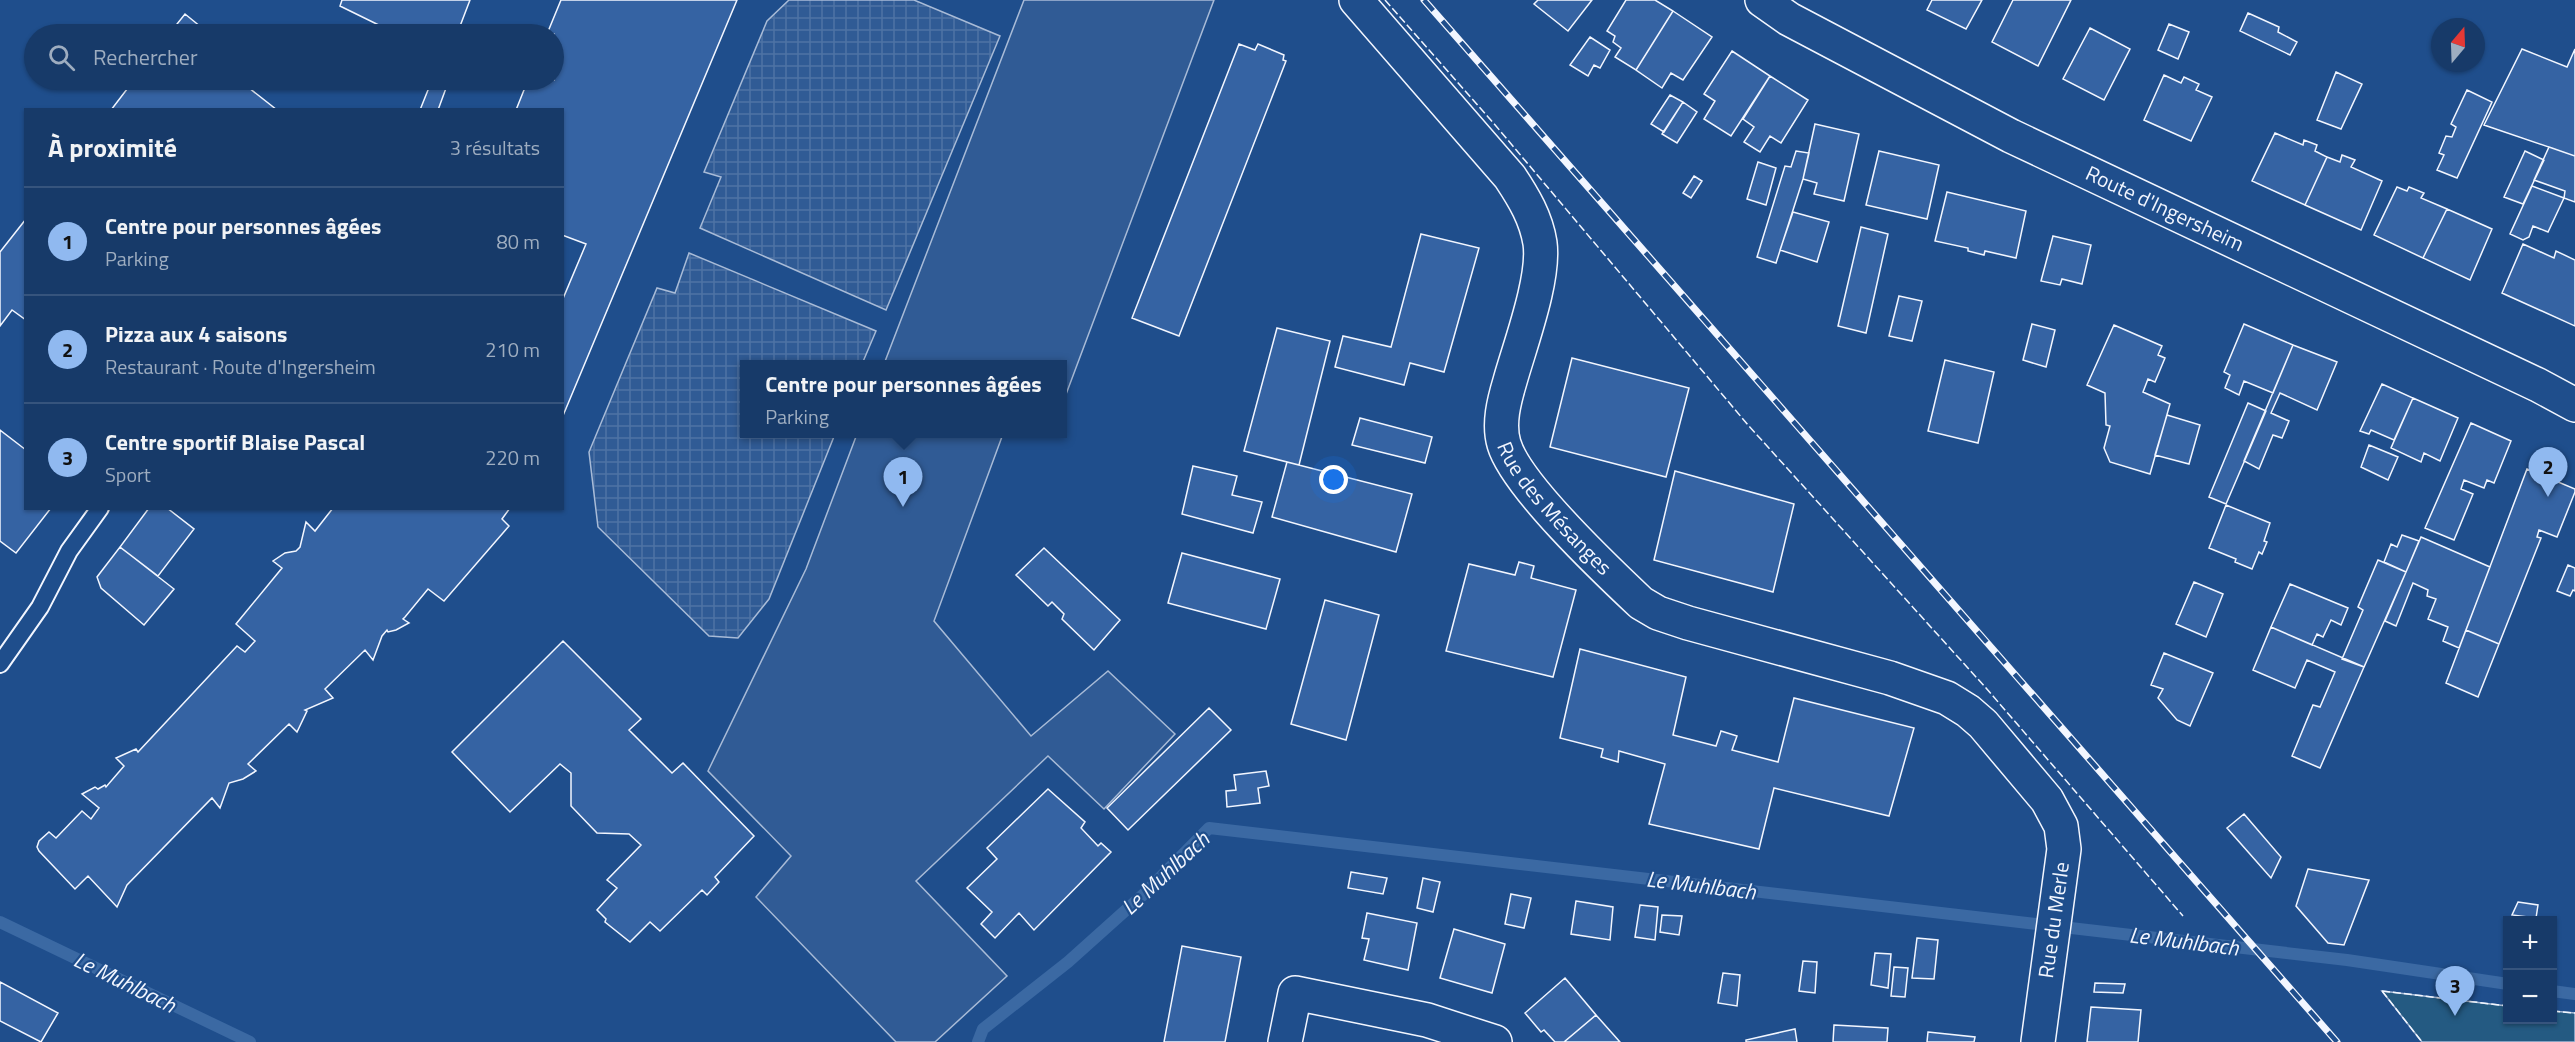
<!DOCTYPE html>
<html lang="fr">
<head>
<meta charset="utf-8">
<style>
  :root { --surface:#173a69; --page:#20416f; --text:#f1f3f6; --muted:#9eadc0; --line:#36547d; --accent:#90b9f0 }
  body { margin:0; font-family:"Titillium Web",sans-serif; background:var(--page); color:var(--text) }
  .controls { position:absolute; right:18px; bottom:18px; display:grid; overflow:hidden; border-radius:0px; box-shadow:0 2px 4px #0004 }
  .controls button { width:54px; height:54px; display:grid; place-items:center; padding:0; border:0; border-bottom:2px solid var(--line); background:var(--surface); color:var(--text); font:30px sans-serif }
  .compass { position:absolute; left:2431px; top:18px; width:54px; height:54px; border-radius:50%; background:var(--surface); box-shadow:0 2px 4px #0004; rotate:19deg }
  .you { position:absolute; left:1334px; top:480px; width:21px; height:21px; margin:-15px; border:4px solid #fff; border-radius:50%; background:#1a73e8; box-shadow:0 0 0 9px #1a73e833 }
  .badge { display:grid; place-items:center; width:39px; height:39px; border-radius:50%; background:var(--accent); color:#111; font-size:20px; font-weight:700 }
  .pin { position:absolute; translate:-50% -50px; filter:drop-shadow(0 2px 3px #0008) }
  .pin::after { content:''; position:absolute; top:32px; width:21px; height:18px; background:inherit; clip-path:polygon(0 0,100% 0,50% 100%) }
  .popup { position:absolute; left:740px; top:360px; width:327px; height:78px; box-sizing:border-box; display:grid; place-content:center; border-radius:0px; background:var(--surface); filter:drop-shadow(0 2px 4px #0005); font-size:20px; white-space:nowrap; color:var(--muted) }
  .popup b { font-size:22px; color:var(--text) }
  .popup::after { content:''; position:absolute; left:50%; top:100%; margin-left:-12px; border:12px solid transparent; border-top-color:var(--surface) }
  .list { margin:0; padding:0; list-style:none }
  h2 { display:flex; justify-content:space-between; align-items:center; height:78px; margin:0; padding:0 24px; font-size:26px }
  h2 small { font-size:20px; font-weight:400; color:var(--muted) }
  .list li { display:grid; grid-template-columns:39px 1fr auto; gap:18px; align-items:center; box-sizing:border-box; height:108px; padding:0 24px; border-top:2px solid var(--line) }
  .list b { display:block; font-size:22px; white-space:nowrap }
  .list p { margin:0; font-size:20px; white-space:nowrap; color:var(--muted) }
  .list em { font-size:20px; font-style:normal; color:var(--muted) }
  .icon { flex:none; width:33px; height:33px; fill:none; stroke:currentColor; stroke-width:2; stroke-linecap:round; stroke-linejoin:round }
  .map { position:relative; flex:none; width:2575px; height:1042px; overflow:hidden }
  .search { position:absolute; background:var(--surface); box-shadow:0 2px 4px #0004; left:24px; top:24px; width:540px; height:66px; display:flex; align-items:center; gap:15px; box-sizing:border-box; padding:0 21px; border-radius:33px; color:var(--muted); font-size:22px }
  .panel { position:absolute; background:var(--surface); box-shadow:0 2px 4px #0004; left:24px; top:108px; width:540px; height:402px; border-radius:0px }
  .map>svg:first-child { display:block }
  .green { fill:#245a82; stroke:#a8bbd7; stroke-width:1.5 }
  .parking { fill:#305b95; stroke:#a8bbd7; stroke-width:1.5 }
  .plaza { fill:url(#plaza-grid); stroke:#a8bbd7; stroke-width:1.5 }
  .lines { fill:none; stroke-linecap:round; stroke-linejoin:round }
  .stream { stroke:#3b69a3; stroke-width:12 }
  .building { fill:#3563a3; stroke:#f2f6ff; stroke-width:1.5 }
  .lane-casing { stroke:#f2f6ff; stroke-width:20 }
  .street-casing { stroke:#f2f6ff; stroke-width:36 }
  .secondary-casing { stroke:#f2f6ff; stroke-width:36 }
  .lane { stroke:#1f4e8c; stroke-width:16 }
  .street { stroke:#1f4e8c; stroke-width:33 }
  .secondary { stroke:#1f4e8c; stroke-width:33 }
  .rail-casing { stroke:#f2f6ff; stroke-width:7 }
  .rail { stroke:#1f4e8c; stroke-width:4.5; stroke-dasharray:14; stroke-linecap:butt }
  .fence { stroke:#f2f6ff; stroke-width:1.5; stroke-dasharray:8 3; stroke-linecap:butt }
  .labels { text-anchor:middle; stroke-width:4.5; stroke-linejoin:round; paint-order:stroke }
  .street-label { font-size:21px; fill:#f2f6ff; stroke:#1f4e8c }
  .water-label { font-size:22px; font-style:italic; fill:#f2f6ff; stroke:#1f4e8c }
</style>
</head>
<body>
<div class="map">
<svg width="2575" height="1042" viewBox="0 0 2575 1042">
  <defs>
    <pattern id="plaza-grid" width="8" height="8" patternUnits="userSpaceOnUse" patternTransform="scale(1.5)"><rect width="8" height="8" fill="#305b95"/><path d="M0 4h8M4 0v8" fill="none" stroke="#4e73a5"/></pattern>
  </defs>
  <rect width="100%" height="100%" fill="#1f4e8c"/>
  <path class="green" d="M2382,991l125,15 1,14h44l1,-9 22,2v29h-153z"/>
  <path class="parking" d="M1024,0h190l-152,405v-41h-178z
    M857,434h146l-69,187 97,115 77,-65 67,63 -71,75 -56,-53 -132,125 91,95 -72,66h-39l-140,-145 35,-41 -83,-85 98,-202z"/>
  <path class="plaza" d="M789,0h125l86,36 -114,274 -186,-82 21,-51 -17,-5 63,-151z
    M689,253l187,78 -14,33h-118v70h91l-66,165 -31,39 -29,-2 -111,-109 -9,-75 68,-164 18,5z"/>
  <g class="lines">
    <path class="stream" d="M0,922l250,120
      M2552,991l23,3
      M978,1042l5,-13 85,-67 77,-69 64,-65 1138,132 161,24"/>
  </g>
  <path class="building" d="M342,0h128l-13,34h-60l-57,-28z
    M561,0h176l-175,418v-117l24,-57 -24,-9v-125h-46l12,-30h26v-46h-7z
    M1538,0h54l-24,31 -34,-27z
    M1626,0h29l18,11 -37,59 -21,-13 6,-9 -8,-6 2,-6 -8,-5z
    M1932,0h50l-16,29 -39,-19z
    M2013,0h58l-33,66 -46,-24z
    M1673,11l39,26 -29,43 -12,-7 -9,15 -26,-18z
    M2248,13l31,14 -1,5 19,10 -7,13 -50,-24z
    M185,14l16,13 -6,7h-26z
    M2169,24l20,8 -11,27 -20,-9z
    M2090,28l40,21 -26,51 -41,-21z
    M1590,37l20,13 -10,18 -6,-3 -6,11 -18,-11z
    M1239,44l16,6 3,-6 26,11 -1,5 3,1 -107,275 -47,-18z
    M2522,49l45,18 8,-18v107l-91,-31z
    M1732,51l38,25 -39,60 -27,-17 11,-18 -11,-7z
    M2336,72l26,12 -21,45 -24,-9z
    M2164,75l17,8 3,-6 15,7 -3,6 16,7 -21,44 -47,-21z
    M1770,76l38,24 -27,43 -11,-7 -10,16 -16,-10 10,-15 -11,-8z
    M134,80h105l38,30h-166z
    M432,80h17l-11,30h-18z
    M2467,90l25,12 -35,76 -20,-8 7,-15 -5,-2 7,-17 6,1 4,-10 -5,-3z
    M1670,95l13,7 -19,30 -13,-8z
    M1683,102l14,10 -20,31 -15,-9z
    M1815,124l44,10 -15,67 -30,-7 3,-11 -14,-4z
    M2275,133l28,12 1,-5 13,5 -2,6 12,6 -22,48 -53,-24z
    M2549,147l26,9v46l-11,-4 1,-7 -31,-11z
    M1796,151l13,2 -6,26 -27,84 -19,-6 28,-91 6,1z
    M1879,151l60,14 -12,54 -61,-14z
    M2525,151l19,9 -21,44 -19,-7z
    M2342,155l13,5 -4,7 31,14 -21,49 -56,-25 22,-48 13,5z
    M1758,162l18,6 -10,37 -19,-6z
    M1694,176l8,5 -11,17 -8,-5z
    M2532,186l32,12 -16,34 -15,-6 -4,11 -6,3 -13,-6z
    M2397,187l10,4 2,-4 15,6 -3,5 26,11 -24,49 -49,-23z
    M1947,192l79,19 -10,47 -31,-7 -1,4 -16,-4v-3l-33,-7z
    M2447,209l45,20 -22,51 -47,-22z
    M1793,212l36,10 -12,40 -37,-12z
    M26,219v101l-14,-10 -12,16v-74z
    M1861,227l27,7 -22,99 -28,-7z
    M1421,234l58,14 -35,124 -34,-9 -6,22 -69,-18 8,-31 48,11z
    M2053,236l38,9 -9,39 -20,-5 -2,6 -19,-4z
    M2523,244l31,14 2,-7 19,9v66l-73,-33z
    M1899,296l23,5 -10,40 -23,-5z
    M2032,324l23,6 -9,37 -23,-7z
    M2244,324l49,21 -20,48 -29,-12 -5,14 -14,-7 5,-13 -6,-3z
    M2114,325l48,21 -4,9 7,3 -10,24 -7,-3 -5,13 27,12 -20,70 -40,-12 -6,-14 6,-22 -4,-1 -1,-32 -18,-8z
    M1277,328l53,13 -31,124 -55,-14z
    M2293,345l44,17 -20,48 -37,-17 -9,20 18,8 -7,17 -9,-3 -14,34 -15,-8z
    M1572,358l117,30 -23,89 -116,-30z
    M1945,360l49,12 -16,71 -50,-12z
    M2382,384l31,14 -19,42 -23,-10 -2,4 -9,-3z
    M2413,398l45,20 -18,43 -16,-8 -3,9 -30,-14z
    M2248,403l18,8 -40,93 -17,-7z
    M2167,415l33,10 -11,39 -34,-9z
    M1360,418l72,19 -7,26 -73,-18z
    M2471,423l40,18 -17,42 -7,-3 -3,8 -20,-8 -3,9 12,5 -19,46 -29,-12z
    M0,430l26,20v58h25l-35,45 -16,-12z
    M2369,445l29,12 -10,23 -27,-13z
    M1287,462l125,32 -16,58 -124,-35z
    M1193,466l44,10 -5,19 30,7 -9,31 -71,-19z
    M2527,469l48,20v3l-18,45 -18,-7 -2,7 4,1 -42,106 -33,-14z
    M1675,471l119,33 -21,88 -119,-32z
    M2226,505l44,18 -6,18 3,1 -5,12 -3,-2 -7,17 -17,-7 1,-3 -27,-11z
    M149,508h18l27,21 -36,47 -38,-29z
    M333,508h177l-8,11 7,7 -65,75 -16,-12 -23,28 -2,2 6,4 -13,7 -8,2 -1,-2 -5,6 -9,24 -8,-10 -40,39 8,9 -28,12 2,1 -10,21 -8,-8 -41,40 8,7 -13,8 -14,4 -9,25 -8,-10 -85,87 -10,22 -29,-31 -13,13 -36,-38 -2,-4 2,-6 10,-9 7,6 26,-27 9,8 8,-11 -17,-14 13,-7 3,2 7,-4 1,2 18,-21 -8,-8 20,-9 2,3 99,-106 8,6 10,-11 -19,-17 46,-56 -9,-7 12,-8 11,-2 4,-4 6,-25 9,9z
    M2402,535l17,6 -13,31 -22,-10 7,-18 6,3z
    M2421,537l69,30 -31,81 -16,-7 5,-14 -20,-8 8,-20 -9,-3 1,-6 -15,-7 -17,43 -11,-5z
    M120,547l54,42 -30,36 -43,-37 -4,-11z
    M1044,548l76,72 -26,30 -32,-31 2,-5 -12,-12 -4,4 -32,-31z
    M1182,553l98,26 -14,50 -98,-26z
    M2378,560l28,12 -42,95 -22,-8 21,-49 -5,-3z
    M1519,562l15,4 -3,12 45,12 -23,87 -107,-26 23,-87 46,11z
    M2568,565l7,3v23l-2,-1 -3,6 -13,-5z
    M2194,582l29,12 -17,43 -30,-13z
    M2290,584l58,24 -7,17 -10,-5 -8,17 -6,-3 -5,11 -41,-18z
    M1325,600l54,15 -33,125 -55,-16z
    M2271,627l93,40 -44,101 -28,-12 21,-51 7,2 15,-35 -28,-12 -12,28 -42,-18z
    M2466,630l33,14 -21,53 -32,-14z
    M563,641l78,78 -12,11 43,43 11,-10 71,73 -39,41 4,5 -12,13 -5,-5 -42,41 -10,-9 -20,20 -25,-20 1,-3 -9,-9 20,-22 -10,-8 34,-35 -12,-11 -32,-1 -26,-27v-33l-11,-9 -50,48 -58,-60z
    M1580,649l106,28 -13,58 43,11 5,-15 16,5 -5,14 46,12 16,-64 120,30 -25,88 -115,-28 -15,61 -110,-25 16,-60 -46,-13 -1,11 -17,-5 2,-8 -43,-11z
    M2164,653l49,20 -23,53 -13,-6 -19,-22 5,-9 -12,-4z
    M1209,708l22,22 -103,100 -21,-22z
    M1266,771l3,15 -11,2 2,15 -33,4 -1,-16 10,-1 -2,-15z
    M1048,789l37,33 -4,6 17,18 3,-3 10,9 -77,78 -15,-17 -24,25 -14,-14 11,-12 -25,-24 30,-29 -10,-11z
    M2244,814l37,43 -10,21 -44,-50z
    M2308,869l61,11 -25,65 -16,-2 -32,-37z
    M1351,872l36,6 -4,16 -35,-6z
    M1423,878l17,4 -7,30 -16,-4z
    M1511,894l20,4 -7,30 -19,-4z
    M1576,901l37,6 -3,33 -39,-6z
    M2518,902l20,3 -2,13 -24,-3z
    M1640,905l18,2 -3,33 -20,-3z
    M1367,913l50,10 -9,47 -44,-10 5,-21 -7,-1z
    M1662,915l20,1 -3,19 -19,-3z
    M1454,929l51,15 -13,49 -52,-15z
    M1917,938l21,2 -4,39 -22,-1z
    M1182,946l59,11 -16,85h-61z
    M1875,953l16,1 -3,34 -17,-3z
    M1803,961l14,1 -2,31 -16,-2z
    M1894,967l14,1 -3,29 -14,-1z
    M1723,973l17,2 -3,31 -19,-3z
    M1565,978l31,37 -32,27h-9l-11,-12 -3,2 -16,-19z
    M0,982l58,31 -17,29 -41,-21z
    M2095,983l30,1 -2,9 -29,-1z
    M2091,1007l50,3 -3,32h-51z
    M1596,1015l24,27h-56z
    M1834,1025l54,3 -1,14h-54z
    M1795,1029l2,13h-51v-2z
    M1928,1032l47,5 -1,5h-47z"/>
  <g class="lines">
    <g class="lane-casing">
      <path id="lane" d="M0,664l40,-57 29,-56 31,-43"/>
    </g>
    <g class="street-casing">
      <g id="street">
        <path id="s1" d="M1356,0l154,177c14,21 26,41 30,66 5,36 -20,102 -30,138 -6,20 -12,43 -6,63 12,41 103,127 137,159l17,10 30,10 202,55 57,20 21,13 15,13 64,76 14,26 3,23 -26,193"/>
        <path d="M1285,1042l10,-49 132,27 68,22"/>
      </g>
    </g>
    <g class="secondary-casing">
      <g id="secondary">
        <path id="s2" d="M1762,0l27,19 222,117 527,249 37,20"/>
      </g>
    </g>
    <use href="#lane" class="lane"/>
    <use href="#street" class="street"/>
    <use href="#secondary" class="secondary"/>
    <g class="rail-casing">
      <path id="rail" d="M1424,0l913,1042"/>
    </g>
    <use href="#rail" class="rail"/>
    <path class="fence" d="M1385,0l111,126 252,299 238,263 197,228
      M2382,991l126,15
      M2382,991l40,51
      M2552,1011l23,2"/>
  </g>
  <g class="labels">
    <g class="street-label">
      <text dy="7" stroke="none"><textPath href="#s2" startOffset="454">Route d'Ingersheim</textPath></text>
      <text dy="7" stroke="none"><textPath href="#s1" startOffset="596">Rue des Mésanges</textPath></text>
      <text transform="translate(2054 920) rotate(-82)" y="7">Rue du Merle</text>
    </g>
    <g class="water-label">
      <text transform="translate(1165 873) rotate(-43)" y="8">Le Muhlbach</text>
      <text transform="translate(1701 885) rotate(7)" y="8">Le Muhlbach</text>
      <text transform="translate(2184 941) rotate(7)" y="8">Le Muhlbach</text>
      <text transform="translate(125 982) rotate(26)" y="8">Le Muhlbach</text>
    </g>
  </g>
</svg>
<div class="controls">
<button>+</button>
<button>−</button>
</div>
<svg class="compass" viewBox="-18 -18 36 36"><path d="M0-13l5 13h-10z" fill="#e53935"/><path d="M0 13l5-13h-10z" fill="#9eadc0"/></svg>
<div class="you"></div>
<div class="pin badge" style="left:903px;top:507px">1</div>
<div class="popup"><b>Centre pour personnes âgées</b>Parking</div>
<div class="pin badge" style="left:2548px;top:497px">2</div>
<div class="pin badge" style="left:2455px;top:1016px">3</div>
<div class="search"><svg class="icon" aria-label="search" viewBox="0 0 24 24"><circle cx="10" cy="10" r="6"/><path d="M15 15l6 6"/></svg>Rechercher</div>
<section class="panel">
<h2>À proximité<small>3 résultats</small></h2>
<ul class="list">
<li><span class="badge">1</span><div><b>Centre pour personnes âgées</b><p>Parking</p></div><em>80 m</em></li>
<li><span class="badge">2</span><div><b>Pizza aux 4 saisons</b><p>Restaurant · Route d'Ingersheim</p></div><em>210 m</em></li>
<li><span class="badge">3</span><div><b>Centre sportif Blaise Pascal</b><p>Sport</p></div><em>220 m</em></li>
</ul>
</section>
</div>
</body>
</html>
